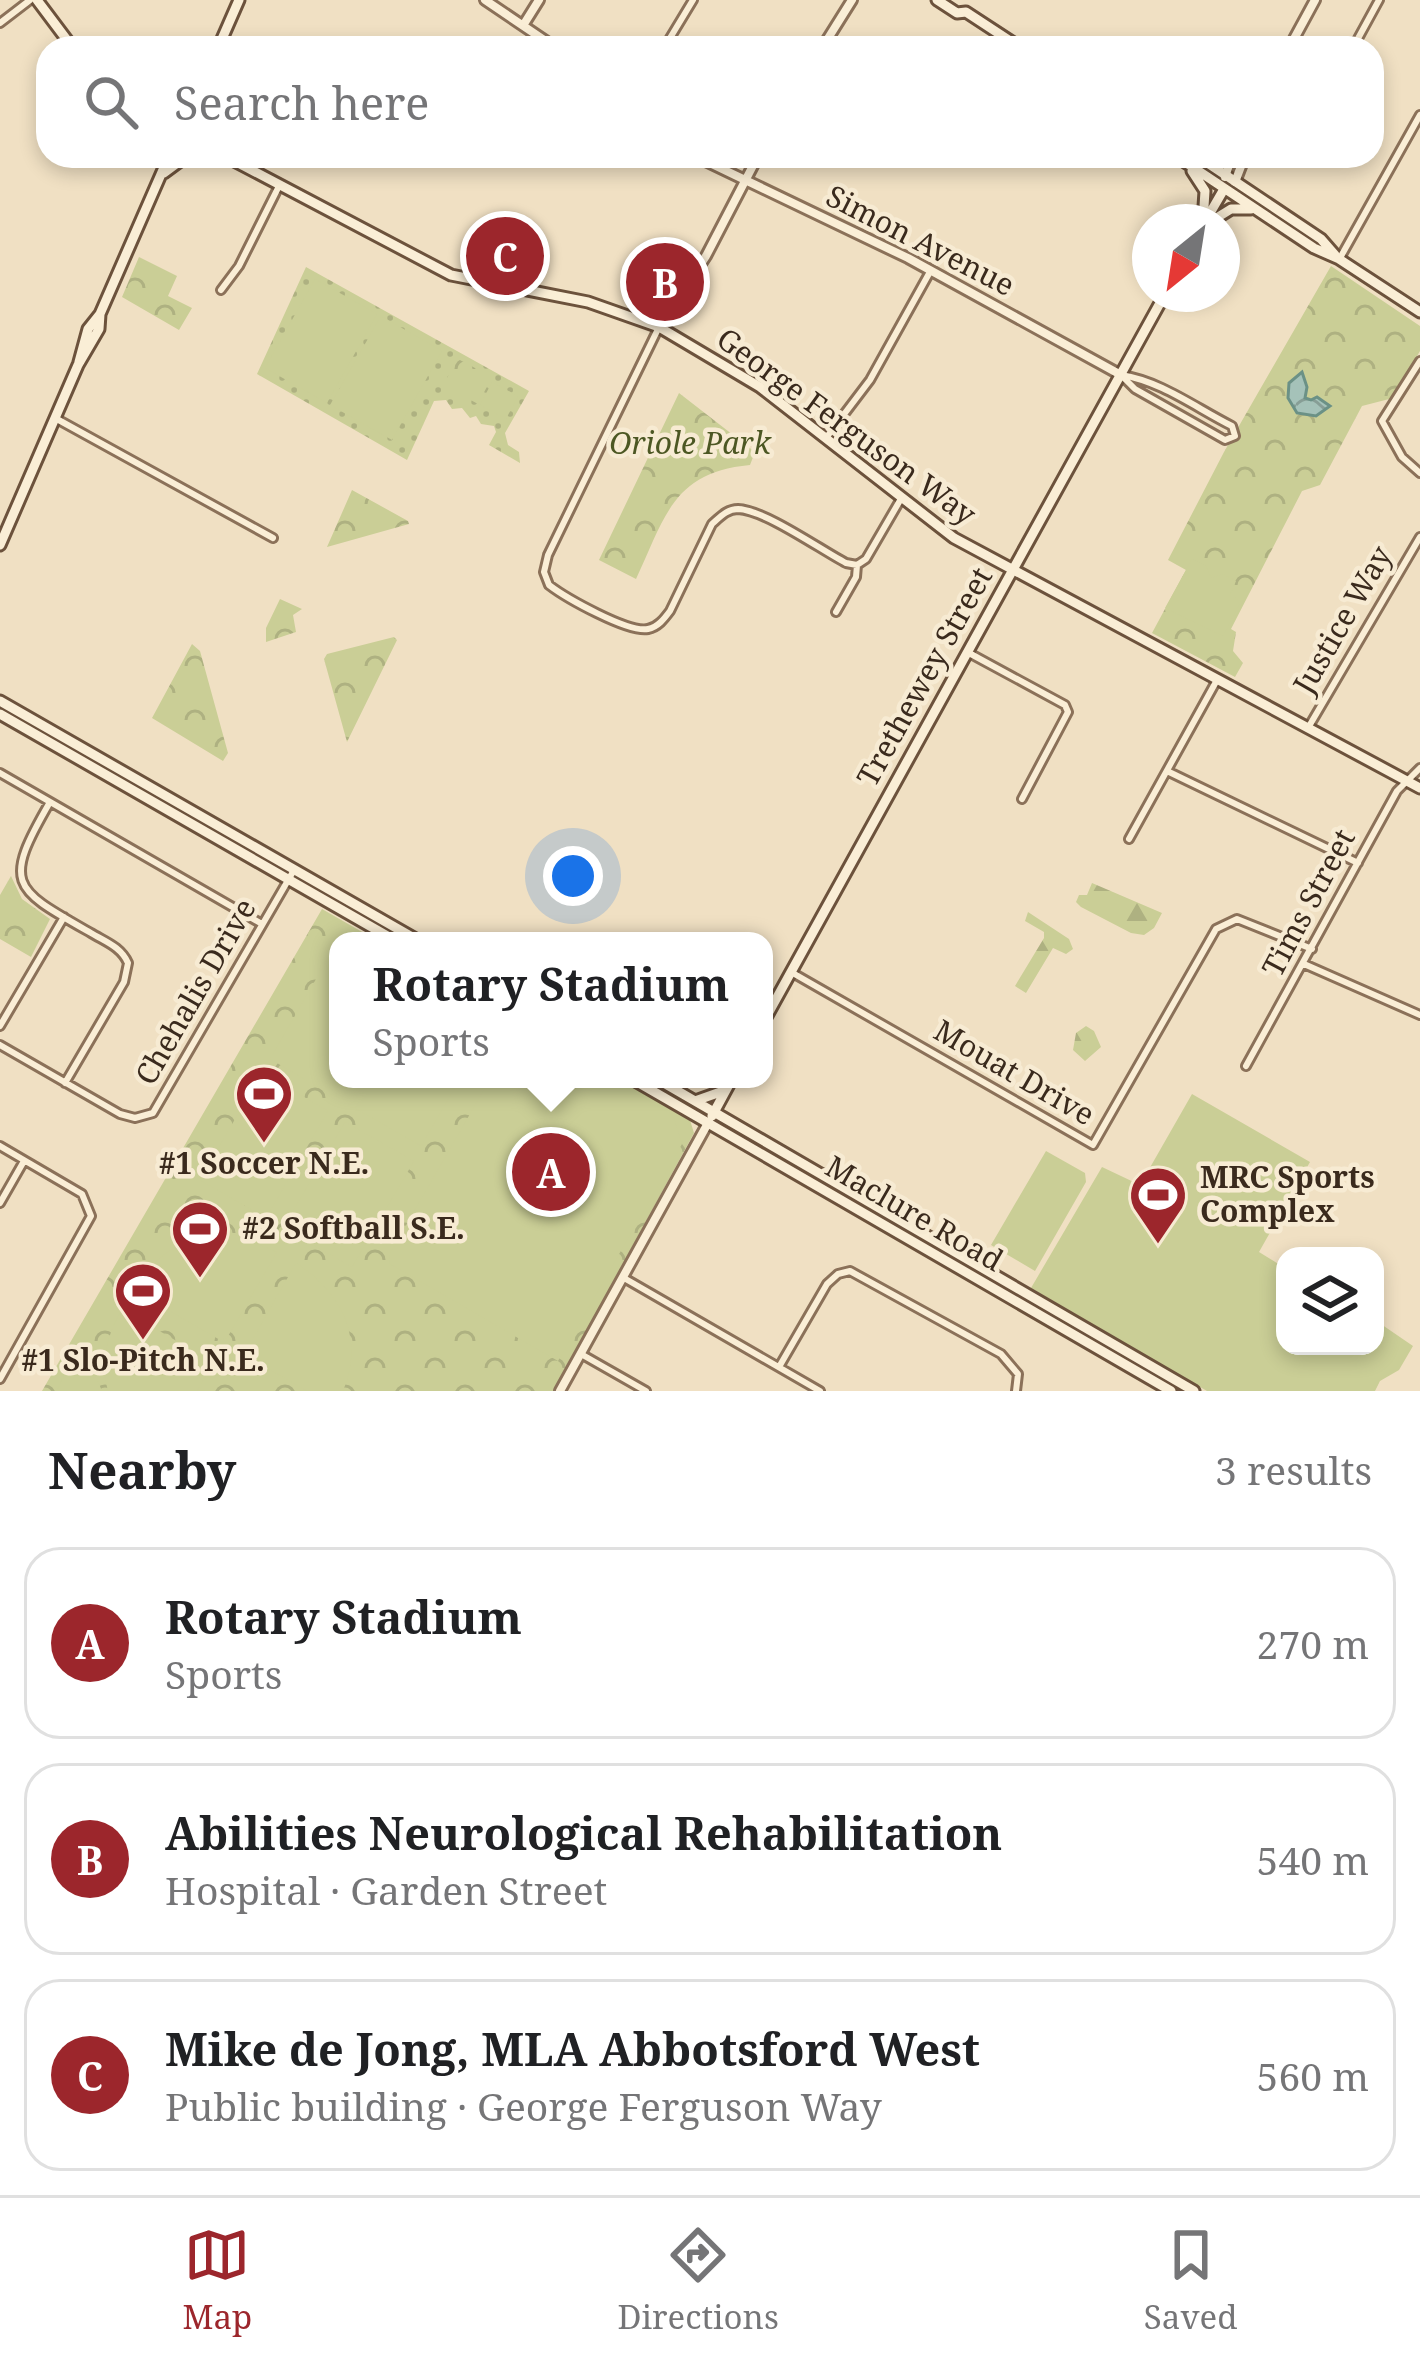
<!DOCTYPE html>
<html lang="en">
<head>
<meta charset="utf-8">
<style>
  :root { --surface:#fff; --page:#f6f6f6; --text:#202124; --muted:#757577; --line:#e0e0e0; --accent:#9c262c }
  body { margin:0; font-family:"Noto Serif",serif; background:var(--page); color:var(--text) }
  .controls { position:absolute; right:36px; bottom:36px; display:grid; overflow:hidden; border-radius:24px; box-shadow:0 6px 18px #0003 }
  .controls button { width:108px; height:108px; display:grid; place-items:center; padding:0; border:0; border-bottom:3px solid var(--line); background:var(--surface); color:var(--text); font:60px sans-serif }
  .compass { position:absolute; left:1132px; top:204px; width:108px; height:108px; border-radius:50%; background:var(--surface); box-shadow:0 6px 18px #0003; rotate:210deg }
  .you { position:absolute; left:573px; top:876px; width:42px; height:42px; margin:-30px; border:9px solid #fff; border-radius:50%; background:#1a73e8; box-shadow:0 0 0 18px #1a73e833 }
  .badge { display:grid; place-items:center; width:78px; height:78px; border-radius:50%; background:var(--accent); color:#fff; font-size:39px; font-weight:700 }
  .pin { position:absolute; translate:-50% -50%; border:6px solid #fff; box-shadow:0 3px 12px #0006 }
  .popup { position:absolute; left:329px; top:932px; width:444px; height:156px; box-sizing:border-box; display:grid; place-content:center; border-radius:24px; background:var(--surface); filter:drop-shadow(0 3px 9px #0005); font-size:39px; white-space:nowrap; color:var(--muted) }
  .popup b { font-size:45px; color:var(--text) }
  .popup::after { content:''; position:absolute; left:50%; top:100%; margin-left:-24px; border:24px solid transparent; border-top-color:var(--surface) }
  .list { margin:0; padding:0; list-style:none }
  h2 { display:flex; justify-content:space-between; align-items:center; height:156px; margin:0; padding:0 48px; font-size:51px }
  h2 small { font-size:39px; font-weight:400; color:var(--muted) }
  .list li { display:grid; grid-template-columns:78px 1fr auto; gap:36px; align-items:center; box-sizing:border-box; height:192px; margin:0 24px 24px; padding:0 24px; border:3px solid var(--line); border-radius:36px }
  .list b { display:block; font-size:45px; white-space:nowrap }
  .list p { margin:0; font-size:39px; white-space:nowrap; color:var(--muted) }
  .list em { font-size:39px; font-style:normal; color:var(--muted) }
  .icon { flex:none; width:66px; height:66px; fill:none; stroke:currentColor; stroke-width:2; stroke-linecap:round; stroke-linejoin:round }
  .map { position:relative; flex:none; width:1420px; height:1391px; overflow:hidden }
  .search { position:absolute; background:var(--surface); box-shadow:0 6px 18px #0003; left:36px; right:36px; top:36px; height:132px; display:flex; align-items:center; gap:30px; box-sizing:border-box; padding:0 42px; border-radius:36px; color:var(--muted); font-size:45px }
  .sheet { height:804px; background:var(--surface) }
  nav { display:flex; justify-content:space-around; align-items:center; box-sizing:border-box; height:168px; border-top:3px solid var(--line); background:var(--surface); font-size:33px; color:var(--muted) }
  nav a { display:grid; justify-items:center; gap:6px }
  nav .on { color:var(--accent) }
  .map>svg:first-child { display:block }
  .grass { fill:url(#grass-dots) }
  .forest { fill:url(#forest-firs) }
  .park { fill:url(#park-crowns) }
  .garden { fill:#cace96 }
  .water { fill:url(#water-waves); stroke:#6b9186; stroke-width:3 }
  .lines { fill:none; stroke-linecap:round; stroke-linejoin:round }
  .minor-casing { stroke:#8b7159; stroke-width:12 }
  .tertiary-casing { stroke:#8b7159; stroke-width:14 }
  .secondary-casing { stroke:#6c523c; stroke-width:15 }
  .minor { stroke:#faeed6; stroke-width:6 }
  .tertiary { stroke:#faeed6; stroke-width:8 }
  .secondary { stroke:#faeed6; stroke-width:9 }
  .labels { text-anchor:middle; stroke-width:9; stroke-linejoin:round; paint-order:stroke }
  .street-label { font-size:30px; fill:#3a2a1d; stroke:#f7ebd3 }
  .park-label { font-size:30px; font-style:italic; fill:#4c5723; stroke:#f7ebd3 }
  .poi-label { font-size:30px; font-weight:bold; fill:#3a2a1d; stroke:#f7ebd3 }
</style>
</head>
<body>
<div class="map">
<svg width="1420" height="1391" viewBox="0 0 1420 1391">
  <defs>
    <pattern id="grass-dots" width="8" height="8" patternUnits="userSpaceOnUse" patternTransform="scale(3)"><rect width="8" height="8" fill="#cace96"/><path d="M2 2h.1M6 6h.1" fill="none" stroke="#aeb181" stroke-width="1.8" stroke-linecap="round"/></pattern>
    <pattern id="forest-firs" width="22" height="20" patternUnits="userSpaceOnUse" patternTransform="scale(3)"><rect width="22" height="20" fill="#cace96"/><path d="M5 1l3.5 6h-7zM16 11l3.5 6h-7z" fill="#aeb181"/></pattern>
    <pattern id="park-crowns" width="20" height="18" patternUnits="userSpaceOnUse" patternTransform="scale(3)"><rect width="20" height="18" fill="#cace96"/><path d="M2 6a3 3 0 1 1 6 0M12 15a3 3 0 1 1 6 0" fill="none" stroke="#aeb181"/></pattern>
    <pattern id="water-waves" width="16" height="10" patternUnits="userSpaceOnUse" patternTransform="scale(3)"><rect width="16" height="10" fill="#a5c2b9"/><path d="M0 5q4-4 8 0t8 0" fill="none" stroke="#879e96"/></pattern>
  </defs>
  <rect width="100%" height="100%" fill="#f0e0c3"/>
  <path class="grass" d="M306,267l223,124 -24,42 3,12 11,7 1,11 -31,-18 7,-13 -2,-6 -13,-2 -5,-8 -6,2 -8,-10 -10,1 -6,-9 -12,1 -27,59 -150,-86z"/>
  <path class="forest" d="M1092,883l70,30 -8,15 -10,7 -13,-2 -50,-26 -5,-5 3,-7h8z
    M1028,912l41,27 4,10 -7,5 -13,-6 -27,45 -11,-7 29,-48v-6l-19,-11z
    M1086,1026l8,5 7,16 -16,14 -12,-11 3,-17z"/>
  <path class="park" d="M139,257l38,19 -9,20 24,12 -13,22 -57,-33z
    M1331,266l89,60v25l-27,47 -31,8 -42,79 -18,6 -71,138 5,3 -3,19 10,12 -8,14 -83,-44 34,-63 -18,-10 56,-108z
    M458,359l34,18 -14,27 -35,-19 -11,-1 2,-11 11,2 -1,8z
    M679,393l76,59 -5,13c-77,7 -85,52 -114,114l-37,-19z
    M352,490l56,31 1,3 -82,23z
    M280,599l22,10 -9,6 3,17 -30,10v-14z
    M394,637l3,3 -50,102 -23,-83 3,-5z
    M192,644l8,7 28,102 -5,8 -71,-43z
    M11,876l11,23 28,20 -19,38 -31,-18v-44z
    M322,909l56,32h-40v138h281l71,41 4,13 -140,258h-512z"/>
  <path class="garden" d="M315,279l62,35 -50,89 -62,-35z
    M381,316l61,35 -50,89 -62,-35z
    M492,382l26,14 -12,23 -26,-14z
    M1192,559l14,7 5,12 12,-4 13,7 -6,14 11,6 -18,35 -58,-28z
    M331,953l7,4v122h8l-11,18 -65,-38z
    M262,1072l66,39 -62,107 -66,-38z
    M371,1079h89l-39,67 -66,-38z
    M490,1079h122l61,36 9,29 -124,217 -168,-97 -1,-9z
    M1192,1094l118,68 -51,90 26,16v78h90v-26l38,26 -14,24 -19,11 -5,10h-168l-176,-103 71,-121 38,18z
    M345,1122l69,39 -62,106 -69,-39z
    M1046,1151l39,22 1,9 -51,89 -44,-26z
    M233,1234l44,18 -50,86 -7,2 -87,-50c24,-39 54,-55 100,-56z
    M296,1263c46,30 69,75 47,128h-36l-59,-34 -1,-8z
    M122,1309l87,51 2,7 -14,24h-89c-8,-30 -1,-56 14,-82z
    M88,1358l14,33h-45l11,-26z"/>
  <path class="water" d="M1302,372l5,15 -2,11 6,2 6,-3 13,9 -14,10 -19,-3 -9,-15 1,-15z"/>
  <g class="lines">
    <g class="minor-casing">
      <path id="minor" d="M0,23l30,-23
        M1355,44l24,-44
        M664,48l29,-48
        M1340,258l80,-143
        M221,290l18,-24 40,-80
        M659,327l-111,228 -4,17 5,13c17,13 79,48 99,44 10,-2 16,-10 22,-18l42,-87c8,-7 15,-15 26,-15 27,1 83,41 108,54l11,2
        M1420,361l-38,60 20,36 18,16
        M1121,375c40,6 75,33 111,51l3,10 -10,4 -90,-51z
        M55,418l218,120
        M826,438l44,-58 61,-110
        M836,612l20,-35 1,-12 9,-6 36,-62
        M969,653l96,52 3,7 -46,87
        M1308,728l112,-191
        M1167,771l191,92
        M0,773l262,151
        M50,802c-48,83 -38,86 41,131 15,9 30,14 37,30l-4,19 -59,101
        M1129,839l88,-159
        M1304,964l116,51
        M791,972l302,173 123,-216 21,-10 75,30
        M0,1026l64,-109
        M0,1045l120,69 15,4 18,-5 141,-243
        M1246,1066l151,-275 23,-23
        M0,1146l82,48 9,22 -91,163
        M0,1203l24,-42
        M624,1278l196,113
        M581,1354l65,37
        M779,1367l48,-83 11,-10 12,-3 151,83 17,20 -2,17"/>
    </g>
    <g class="tertiary-casing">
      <path id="tertiary" d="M485,0l71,48
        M524,24l15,-24
        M822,48l30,-48
        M1289,48l26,-48
        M695,156l213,102 213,117
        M1225,177l7,-21
        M1235,182l10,-26
        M659,327l47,-71 52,-100
        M560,1391l148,-268"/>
    </g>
    <g class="secondary-casing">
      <path id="secondary" d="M37,0l36,48
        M937,0l20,13 9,-1 55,36
        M218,48l21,-48
        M225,156l226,119 137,27 71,25 101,60 194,151 466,250
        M1176,156l138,92 25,11 81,53
        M1197,156l124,83 14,16
        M1209,156h9
        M1192,171l13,20 -2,31
        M164,173l23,-17
        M1206,220l18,-31
        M1210,222l21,-13h20
        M79,362l9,-33 12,-15
        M0,545l78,-180 21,-36 1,-15 69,-158
        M0,701l419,240
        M0,714l396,227
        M764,1021l401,-727
        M632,1079l539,312
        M657,1079l537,312
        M695,1101l31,-11
        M712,1116l20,-37"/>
    </g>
    <use href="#minor" class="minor"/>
    <use href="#tertiary" class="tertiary"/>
    <use href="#secondary" class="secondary"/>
  </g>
  <defs>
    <g id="stadium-pin" transform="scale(3)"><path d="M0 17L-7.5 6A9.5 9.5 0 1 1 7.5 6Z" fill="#9c262c" stroke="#f7ebd3"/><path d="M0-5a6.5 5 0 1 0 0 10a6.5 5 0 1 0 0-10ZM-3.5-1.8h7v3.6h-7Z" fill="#fff"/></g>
  </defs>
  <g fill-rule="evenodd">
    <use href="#stadium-pin" x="264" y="1094"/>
    <use href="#stadium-pin" x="1158" y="1195"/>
    <use href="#stadium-pin" x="200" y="1229"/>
    <use href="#stadium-pin" x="143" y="1291"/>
  </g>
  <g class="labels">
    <g class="street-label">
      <text transform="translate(920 241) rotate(27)" y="10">Simon Avenue</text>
      <text transform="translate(846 427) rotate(36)" y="10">George Ferguson Way</text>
      <text transform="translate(1343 620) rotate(-60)" y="10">Justice Way</text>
      <text transform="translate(925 677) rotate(-61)" y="10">Trethewey Street</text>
      <text transform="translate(1309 903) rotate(-62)" y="10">Tims Street</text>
      <text transform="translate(196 992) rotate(-60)" y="10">Chehalis Drive</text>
      <text transform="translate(1014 1073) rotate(30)" y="10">Mouat Drive</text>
      <text transform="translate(914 1214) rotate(30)" y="10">Maclure Road</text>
    </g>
    <g class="park-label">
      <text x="690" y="454">Oriole Park</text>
    </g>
    <g class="poi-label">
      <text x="264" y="1174">#1 Soccer N.E.</text>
      <text x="1200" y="1188" text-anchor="start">MRC Sports<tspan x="1200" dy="34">Complex</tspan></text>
      <text x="242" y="1239" text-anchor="start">#2 Softball S.E.</text>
      <text x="143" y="1371">#1 Slo-Pitch N.E.</text>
    </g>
  </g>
</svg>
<div class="controls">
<button><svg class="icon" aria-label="layers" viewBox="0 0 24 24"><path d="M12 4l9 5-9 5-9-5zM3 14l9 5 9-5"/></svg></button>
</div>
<svg class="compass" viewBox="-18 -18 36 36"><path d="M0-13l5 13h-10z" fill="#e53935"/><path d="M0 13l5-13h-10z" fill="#757577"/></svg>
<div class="you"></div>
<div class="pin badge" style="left:551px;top:1172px">A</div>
<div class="popup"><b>Rotary Stadium</b>Sports</div>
<div class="pin badge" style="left:665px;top:282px">B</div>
<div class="pin badge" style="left:505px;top:256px">C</div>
<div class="search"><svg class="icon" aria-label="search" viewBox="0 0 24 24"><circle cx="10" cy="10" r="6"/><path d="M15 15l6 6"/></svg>Search here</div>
</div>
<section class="sheet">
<h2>Nearby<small>3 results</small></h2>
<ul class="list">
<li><span class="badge">A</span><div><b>Rotary Stadium</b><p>Sports</p></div><em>270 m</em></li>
<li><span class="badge">B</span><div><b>Abilities Neurological Rehabilitation</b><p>Hospital · Garden Street</p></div><em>540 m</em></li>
<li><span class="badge">C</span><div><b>Mike de Jong, MLA Abbotsford West</b><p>Public building · George Ferguson Way</p></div><em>560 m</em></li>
</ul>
</section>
<nav>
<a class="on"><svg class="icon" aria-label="map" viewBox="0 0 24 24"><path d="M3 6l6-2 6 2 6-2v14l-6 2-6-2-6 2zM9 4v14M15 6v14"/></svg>Map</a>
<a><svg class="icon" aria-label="directions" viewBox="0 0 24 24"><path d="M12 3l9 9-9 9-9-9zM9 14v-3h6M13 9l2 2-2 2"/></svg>Directions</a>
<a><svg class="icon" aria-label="saved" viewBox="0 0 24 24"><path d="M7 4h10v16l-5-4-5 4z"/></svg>Saved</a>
</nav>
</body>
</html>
